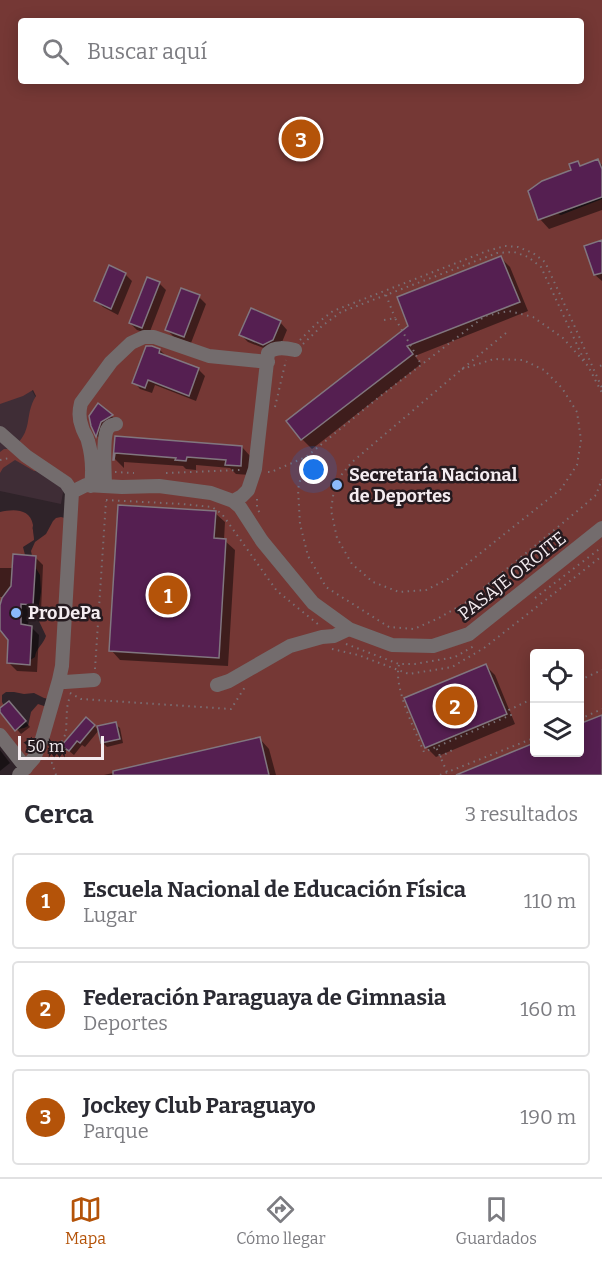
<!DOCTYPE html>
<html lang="es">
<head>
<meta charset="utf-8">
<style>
  :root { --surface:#fff; --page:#f7f7f7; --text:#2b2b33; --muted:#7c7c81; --line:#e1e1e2; --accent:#b45309 }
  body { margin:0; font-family:Bitter,serif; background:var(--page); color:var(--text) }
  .controls { position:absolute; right:18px; bottom:18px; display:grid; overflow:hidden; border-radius:6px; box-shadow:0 3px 15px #0003 }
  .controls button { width:54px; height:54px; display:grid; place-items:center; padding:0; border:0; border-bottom:2px solid var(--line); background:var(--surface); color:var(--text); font:30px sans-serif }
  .scale { position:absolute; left:18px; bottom:15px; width:86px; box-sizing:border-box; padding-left:6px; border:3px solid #f4ecf0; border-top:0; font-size:16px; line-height:21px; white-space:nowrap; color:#f4ecf0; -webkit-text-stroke:4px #251a1f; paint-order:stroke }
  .you { position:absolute; left:314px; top:470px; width:21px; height:21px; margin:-15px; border:4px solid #fff; border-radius:50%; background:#1a73e8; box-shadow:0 0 0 9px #1a73e833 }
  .badge { display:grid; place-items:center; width:39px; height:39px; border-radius:50%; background:var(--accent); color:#fff; font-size:20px; font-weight:700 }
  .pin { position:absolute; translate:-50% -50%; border:3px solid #fff; box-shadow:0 2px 6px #0006 }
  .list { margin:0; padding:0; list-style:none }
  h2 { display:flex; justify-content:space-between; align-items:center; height:78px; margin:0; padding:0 24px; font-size:26px }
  h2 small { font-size:20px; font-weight:400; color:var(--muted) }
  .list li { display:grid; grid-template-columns:39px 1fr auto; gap:18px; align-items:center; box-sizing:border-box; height:96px; margin:0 12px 12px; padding:0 12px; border:2px solid var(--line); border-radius:6px }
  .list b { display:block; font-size:22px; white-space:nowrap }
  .list p { margin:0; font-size:20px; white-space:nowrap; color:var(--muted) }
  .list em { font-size:20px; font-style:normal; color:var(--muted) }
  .icon { flex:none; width:33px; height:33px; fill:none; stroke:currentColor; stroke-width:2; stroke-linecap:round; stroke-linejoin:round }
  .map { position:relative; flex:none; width:602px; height:775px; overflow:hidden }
  .search { position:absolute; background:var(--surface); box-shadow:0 3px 15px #0003; left:18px; right:18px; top:18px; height:66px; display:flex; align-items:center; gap:15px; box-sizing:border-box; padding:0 21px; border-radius:6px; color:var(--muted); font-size:22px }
  .sheet { height:402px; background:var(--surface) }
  nav { display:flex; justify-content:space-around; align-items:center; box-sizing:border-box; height:84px; border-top:2px solid var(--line); background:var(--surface); font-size:16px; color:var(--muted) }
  nav a { display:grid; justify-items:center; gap:3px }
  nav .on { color:var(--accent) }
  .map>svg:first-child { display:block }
  .built { fill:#3f2d36 }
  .green { fill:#753835; fill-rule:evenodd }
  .shadow { fill:#0007 }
  .building { fill:#551f51; stroke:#81767f; stroke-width:1.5 }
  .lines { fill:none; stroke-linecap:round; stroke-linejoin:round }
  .path { stroke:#796f74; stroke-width:2; stroke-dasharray:1.5 4.5; stroke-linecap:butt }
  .minor { stroke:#736c6d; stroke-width:14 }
  .poi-dot { fill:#8bbafc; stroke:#251a1f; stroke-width:2 }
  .labels { text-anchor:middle; stroke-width:5; stroke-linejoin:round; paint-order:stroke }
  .poi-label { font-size:18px; font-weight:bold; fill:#f4ecf0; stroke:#251a1f; text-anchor:start }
  .street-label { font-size:18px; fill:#f4ecf0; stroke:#251a1f }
</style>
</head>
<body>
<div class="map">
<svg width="602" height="775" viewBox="0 0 602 775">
  <rect width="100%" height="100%" fill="#2f2329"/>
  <path class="built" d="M0,212l30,175 39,71 -8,46 -61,-13z"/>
  <path class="green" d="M0,0h602v197l-44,17 3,1 41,-16v576h-580l-22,-40v-223c13,-3 30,-4 33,13 0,2 -1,3 0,5 0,3 1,6 1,10l-11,7 2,8 -9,39 11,68 8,-5c1,-9 8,-12 11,-21l-9,-19 4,-25 -1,-17 -6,-10 -3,-14 4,-9 11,-8 7,-13 3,-3 5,-1 11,3 2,-26 -24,-22 -16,-1 -19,-11 -12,8 -3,5v-21l4,-3h7c24,-18 12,-32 25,-53l-3,-6 -10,6 -23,8zM21,21h560v60h-560zM534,654h46v98h-46zM6,692h8l10,2 10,-1 10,5 5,1 -2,8 -9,-3 -7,8 -3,14 -4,2 -5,1 -15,-23 -2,-4v-7z"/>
  <path class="shadow" d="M598,161l4,4v45l-53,19 -9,-10 -11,-28 43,-20 6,-8 4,4z
    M602,242v39l-7,-6z
    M501,258l9,9 18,44 -113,45 6,8 -109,85 -10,-10 -14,-18z
    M125,274l7,7 -14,34 -15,-8 -7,-7z
    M159,283l7,7 -17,44 -12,-4 -7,-7z
    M199,297l7,7 -15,39 -17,-6 -7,-7z
    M280,322l7,8 -7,17 -9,4 -23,-9 -7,-7z
    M160,350l7,7 32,13 6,6 -9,25 -41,-16 -3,8 -12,-4 -6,-7z
    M99,405l17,15 -15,19 -4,-3 -5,-11z
    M116,438l126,9 9,10 -1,18 -14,-1 -6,-6 -34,-3v5l-10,-1 -3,-3 -59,-4v6l-9,-9z
    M215,513l10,9 -1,18 11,10 -7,116 -108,-6 -9,-10z
    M35,557l8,8 -2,47h-12l-1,15h3l8,8 -2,37 -20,-1 -8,-8 4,-68 -8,-1 -1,3h-4v-29h14z
    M485,665l10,10 20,49 -79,33 -10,-10z
    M13,707l17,20 -9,7 -21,-24z
    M602,717v58h-143l75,-31v8h46z
    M115,724l5,4 3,15 -16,4 -4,-4 -4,-15z
    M94,726l5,4 -14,17 -3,-2 -8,10 -11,-9z
    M260,739l9,10 7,26h-172z
    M0,750l10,13 -10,8z"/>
  <path class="building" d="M598,159l4,10v28l-64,23 -10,-29 14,-10 29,-11 -2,-6 9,-3 2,5z
    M602,240v33l-8,2 -10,-29z
    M501,256l19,46 -113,44 6,8 -112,86 -15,-19 122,-95 -11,-29z
    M109,265l17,8 -15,36 -17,-8z
    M147,277l13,5 -18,46 -13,-5z
    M181,288l19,7 -16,42 -19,-7z
    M251,308l30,13 -8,19 -10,5 -24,-10z
    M146,346h6l8,3 -1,4 40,15 -10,28 -41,-16 -3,8 -13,-5z
    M98,403l15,12 -12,7 -5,15 -5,-11 -2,-10z
    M115,436l127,10 -1,20 -16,-1 1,-5 -39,-3 -1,4 -11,-1 1,-2 -61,-5 -1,7h-1z
    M118,505l98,6 -2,27 12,1 -7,119 -110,-7z
    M13,554l23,2 -3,49 -12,-1v20l11,2 -2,39 -23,-2 1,-23 -8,-10v-25l2,-7 9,-12z
    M486,664l21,50 -82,34 -21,-50z
    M9,701l17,20 -11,10 -15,-19v-4z
    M602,715v60h-146l78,-32v10h45v-29z
    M86,717l9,8 -15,18 -3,-2 -8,10 -8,-5z
    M116,722l4,17 -19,4 -4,-17z
    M260,737l9,38h-156v-4z"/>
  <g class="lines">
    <path class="path" d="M386,295l9,23
      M384,320l11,-2 26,46
      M300,340l16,-16 17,-13 154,-60 18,-5 13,1 15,6 12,9 29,63 28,63
      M303,344l19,-18 19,-14 156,-59 17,-1 14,5 13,10 44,95
      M600,366l2,-1
      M462,369l32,-10 29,1 21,10 18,18 15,24 4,28 -4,25 -16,24 -113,90 -22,11 -27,2 -26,-10 -21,-18 -15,-26 -6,-28 4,-27 16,-20 111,-94 44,-36
      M275,407l11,-47
      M306,457l-8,32 2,35 8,32 18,31 63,40 25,2 25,-11 26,-15 116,-95 15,-13 6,-16
      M0,460l9,-2
      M115,472l19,1
      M268,472h3l35,-15 72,-59 107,-82 24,-5 24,6 30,21 25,28 14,27
      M166,473l75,-3
      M257,499v8l3,7
      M106,500l76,4 30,3 10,7 55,77 42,34
      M535,598l67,-51
      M346,644l53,20h16l40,-7 19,-11
      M332,649l26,6 51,19 43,-7 32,-19 118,-92
      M399,665c-6,22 16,65 25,87l12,-5
      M95,669l11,-168
      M580,680l22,-10
      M70,693l11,6 150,10 14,-22
      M580,719l22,-10
      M440,757l14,-8
      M447,772l-11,-25 75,-32 -2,-5 25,-12
      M56,775l-4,-12 14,-30 1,-25 3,-13
      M440,775l94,-37"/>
    <path class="minor" d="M0,433l26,23 40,27 6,9 -10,174 -3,14 -17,59 -8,19 -15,17
      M91,486c2,-15 1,-31 -3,-45 -1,-5 -5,-9 -6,-14 -3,-7 -3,-16 -1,-24l30,-41 20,-19 13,-6h10l55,19 59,6
      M105,486c0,-11 -3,-50 3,-58 2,-3 5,-3 8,-4
      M72,492l14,-7 36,2 37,-1 52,7 22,8 7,6 22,34 51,62 36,26 43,16 41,1 36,-12 133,-106
      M233,501l9,-5 6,-6 7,-21 13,-116c7,-7 18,-5 27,-3
      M59,680l6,2 29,-2
      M217,685l12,-4 61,-35 32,-9 12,-1 15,-7
      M0,735l26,33"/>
  </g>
  <g class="poi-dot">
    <circle cx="337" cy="485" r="6"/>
    <circle cx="16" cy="613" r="6"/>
  </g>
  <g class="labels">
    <g class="poi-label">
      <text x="349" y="481">Secretaría Nacional<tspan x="349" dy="21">de Deportes</tspan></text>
      <text x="28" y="619">ProDePa</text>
    </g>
    <g class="street-label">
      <text transform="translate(512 576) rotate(-38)" y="6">PASAJE OROITE</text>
    </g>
  </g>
</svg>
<div class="controls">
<button><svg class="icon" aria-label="locate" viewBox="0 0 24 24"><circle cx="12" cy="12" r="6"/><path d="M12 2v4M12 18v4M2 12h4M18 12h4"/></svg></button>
<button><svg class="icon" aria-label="layers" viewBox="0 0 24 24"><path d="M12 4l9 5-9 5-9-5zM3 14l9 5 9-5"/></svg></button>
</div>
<div class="scale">50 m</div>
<div class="you"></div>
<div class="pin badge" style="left:168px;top:595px">1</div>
<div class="pin badge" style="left:455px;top:706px">2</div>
<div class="pin badge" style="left:301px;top:139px">3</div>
<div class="search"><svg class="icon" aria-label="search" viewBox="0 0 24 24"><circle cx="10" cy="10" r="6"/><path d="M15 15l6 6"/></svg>Buscar aquí</div>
</div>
<section class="sheet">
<h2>Cerca<small>3 resultados</small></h2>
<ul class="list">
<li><span class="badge">1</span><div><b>Escuela Nacional de Educación Física</b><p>Lugar</p></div><em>110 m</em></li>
<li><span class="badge">2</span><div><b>Federación Paraguaya de Gimnasia</b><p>Deportes</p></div><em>160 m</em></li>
<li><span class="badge">3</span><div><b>Jockey Club Paraguayo</b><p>Parque</p></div><em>190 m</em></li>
</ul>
</section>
<nav>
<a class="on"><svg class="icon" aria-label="map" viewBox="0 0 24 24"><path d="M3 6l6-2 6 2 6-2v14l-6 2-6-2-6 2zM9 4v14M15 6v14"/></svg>Mapa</a>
<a><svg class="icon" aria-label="directions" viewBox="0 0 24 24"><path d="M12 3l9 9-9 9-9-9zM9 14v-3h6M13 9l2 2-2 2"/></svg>Cómo llegar</a>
<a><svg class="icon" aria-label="saved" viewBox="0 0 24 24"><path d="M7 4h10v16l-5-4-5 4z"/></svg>Guardados</a>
</nav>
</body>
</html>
